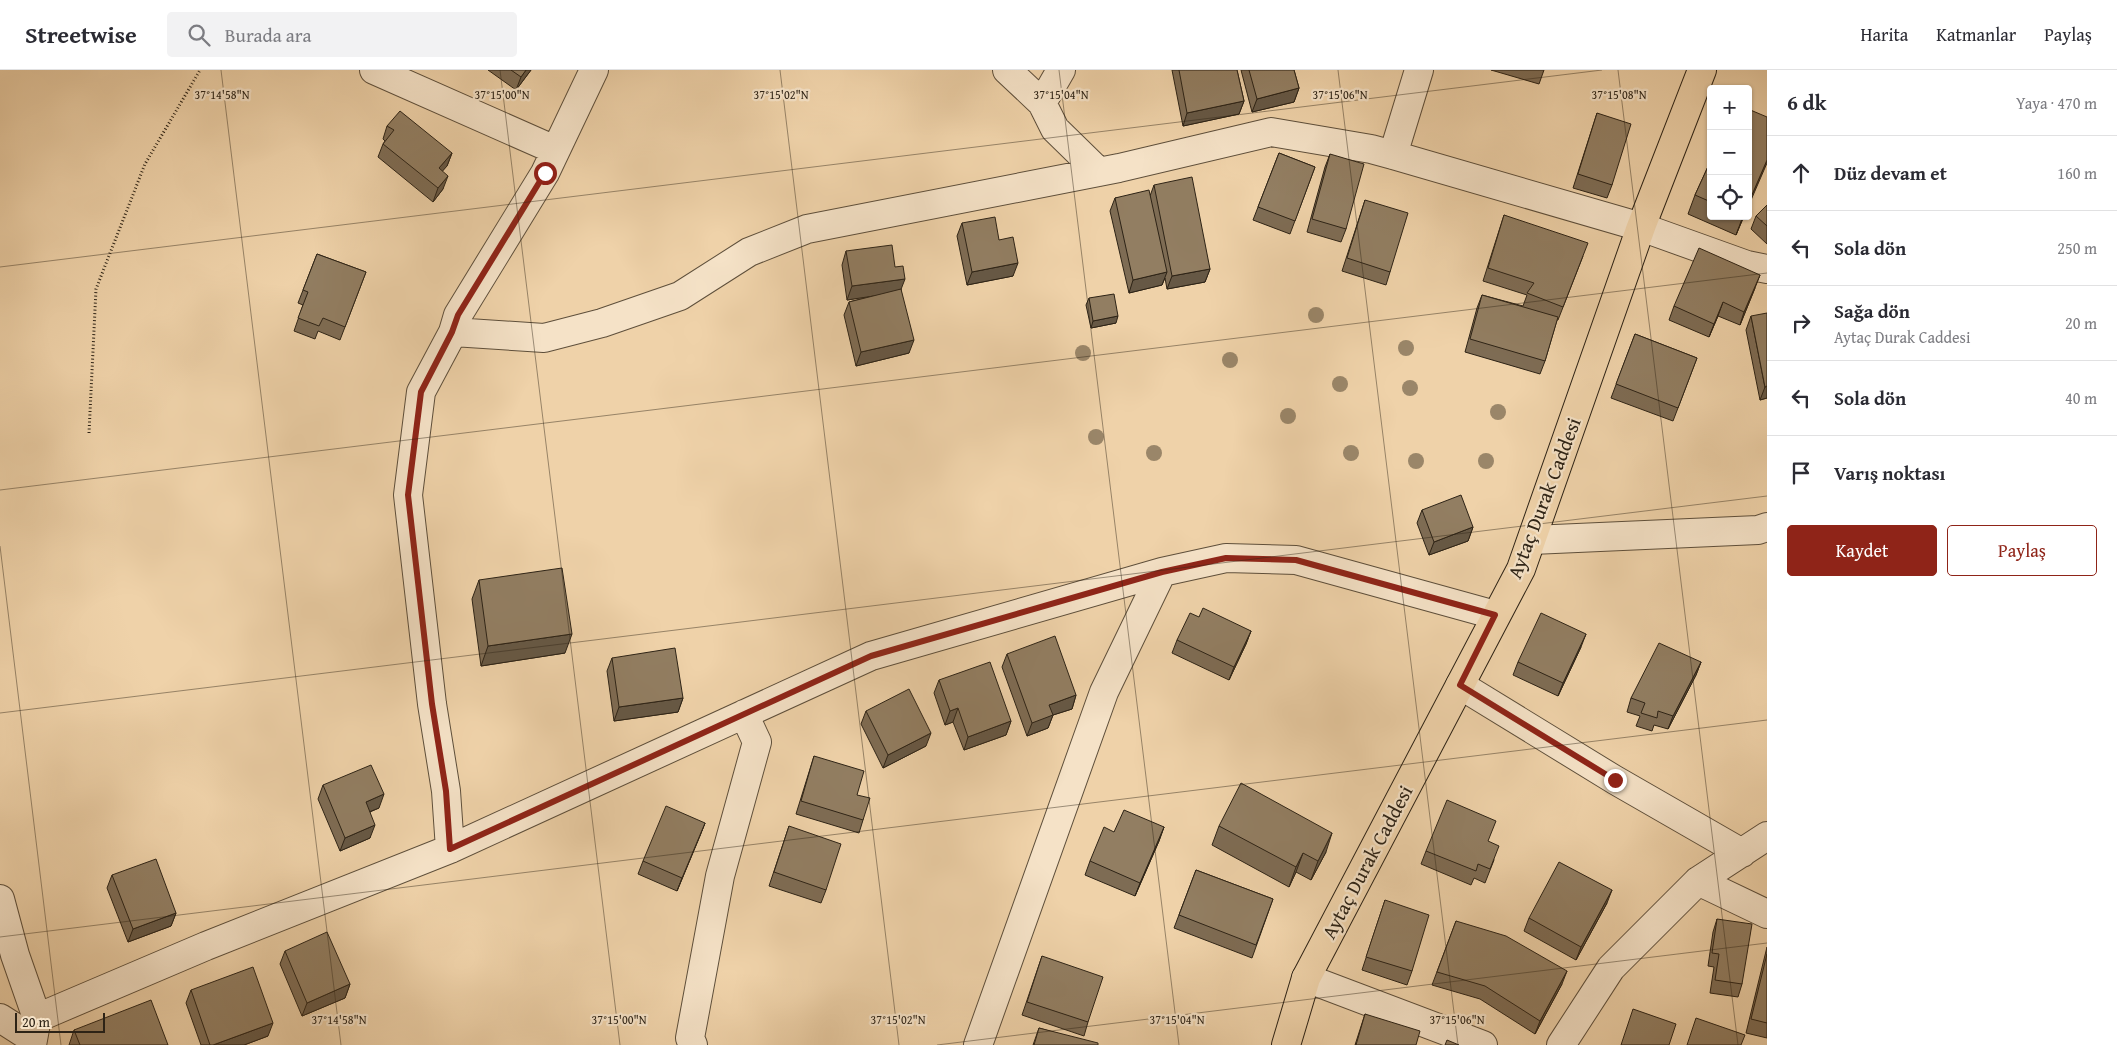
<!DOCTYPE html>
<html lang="tr">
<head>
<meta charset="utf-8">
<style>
  :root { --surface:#fff; --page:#f2f2f3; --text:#2b2b33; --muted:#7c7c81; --line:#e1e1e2; --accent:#8f2418 }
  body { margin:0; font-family:"Gentium Book Plus",serif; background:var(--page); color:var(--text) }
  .controls { position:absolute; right:15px; top:15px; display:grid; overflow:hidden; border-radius:5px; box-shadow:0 1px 4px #0004 }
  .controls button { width:45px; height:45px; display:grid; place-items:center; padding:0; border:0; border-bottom:1px solid var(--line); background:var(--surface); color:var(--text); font:25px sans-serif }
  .scale { position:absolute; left:15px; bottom:12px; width:90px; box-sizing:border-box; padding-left:5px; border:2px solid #2d2316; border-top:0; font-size:14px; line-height:18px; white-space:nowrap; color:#2d2316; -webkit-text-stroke:4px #f5e2c7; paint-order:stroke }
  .stop { position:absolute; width:15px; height:15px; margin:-11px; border:4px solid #8f2418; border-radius:50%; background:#fff }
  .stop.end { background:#8f2418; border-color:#fff; box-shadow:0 1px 5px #0008 }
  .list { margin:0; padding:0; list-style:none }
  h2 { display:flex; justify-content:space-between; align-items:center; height:65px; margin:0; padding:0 20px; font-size:21px }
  h2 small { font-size:16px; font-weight:400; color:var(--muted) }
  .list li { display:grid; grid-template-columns:32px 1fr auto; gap:15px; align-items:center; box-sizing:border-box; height:75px; padding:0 20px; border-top:1px solid var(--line) }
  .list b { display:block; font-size:19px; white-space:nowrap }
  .list p { margin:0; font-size:16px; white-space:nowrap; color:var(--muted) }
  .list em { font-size:16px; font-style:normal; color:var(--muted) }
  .actions { display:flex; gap:10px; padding:15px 20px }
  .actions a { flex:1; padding:11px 0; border:1px solid var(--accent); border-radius:5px; text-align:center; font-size:18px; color:var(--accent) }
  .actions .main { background:var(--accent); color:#fff }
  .icon { flex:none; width:28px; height:28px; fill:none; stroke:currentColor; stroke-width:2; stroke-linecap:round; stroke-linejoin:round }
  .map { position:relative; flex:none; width:1767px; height:975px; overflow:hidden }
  header { display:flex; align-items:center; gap:30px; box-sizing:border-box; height:70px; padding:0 25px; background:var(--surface); border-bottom:1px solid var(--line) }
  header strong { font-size:24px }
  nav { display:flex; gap:28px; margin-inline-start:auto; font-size:18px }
  .search { width:350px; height:45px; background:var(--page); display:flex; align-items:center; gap:12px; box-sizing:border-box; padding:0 18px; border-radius:5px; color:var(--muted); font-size:19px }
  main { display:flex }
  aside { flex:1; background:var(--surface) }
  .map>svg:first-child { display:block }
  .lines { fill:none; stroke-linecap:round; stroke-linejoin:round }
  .minor-casing { stroke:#5e4f3b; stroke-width:30 }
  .major-casing { stroke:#2d2316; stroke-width:30 }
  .path { stroke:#2d2316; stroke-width:3; stroke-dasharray:1 2.5; stroke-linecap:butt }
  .minor { stroke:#f5e2c7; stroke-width:28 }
  .major { stroke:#efd2a9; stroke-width:28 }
  .tree { fill:#9a8669 }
  .wall { fill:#7e6c54; stroke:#2d2316 }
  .shaded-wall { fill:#665845; stroke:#2d2316 }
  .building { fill:#927e62; stroke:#2d2316 }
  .route { stroke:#8f2418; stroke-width:6 }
  .ticks { fill:none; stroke:#2d2316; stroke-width:1; stroke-opacity:0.45 }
  .labels { text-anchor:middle; stroke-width:4.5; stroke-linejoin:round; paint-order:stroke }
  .street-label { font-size:20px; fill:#2d2316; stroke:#f5e2c7 }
  .ticks-label { font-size:12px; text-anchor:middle; fill:#2d2316; stroke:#f5e2c7; stroke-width:4.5; stroke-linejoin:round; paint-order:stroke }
</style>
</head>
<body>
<header>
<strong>Streetwise</strong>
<div class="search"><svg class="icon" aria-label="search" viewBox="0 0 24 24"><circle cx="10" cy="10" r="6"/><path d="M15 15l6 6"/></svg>Burada ara</div>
<nav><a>Harita</a><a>Katmanlar</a><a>Paylaş</a></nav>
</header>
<main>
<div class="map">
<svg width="1767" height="975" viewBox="0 0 1767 975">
  <rect width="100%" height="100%" fill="#efd2a9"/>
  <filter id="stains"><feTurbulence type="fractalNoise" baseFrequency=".004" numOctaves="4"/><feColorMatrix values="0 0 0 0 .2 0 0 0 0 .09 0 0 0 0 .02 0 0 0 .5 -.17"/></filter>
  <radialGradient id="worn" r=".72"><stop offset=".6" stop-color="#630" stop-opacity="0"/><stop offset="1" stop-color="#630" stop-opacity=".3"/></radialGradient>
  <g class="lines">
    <g class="minor-casing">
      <path id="minor" d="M374,0l181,80
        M1007,0l35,33 13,26 44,43
        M1042,33l19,-33
        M1393,85l26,-85
        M453,262l91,6 58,-15 78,-27 69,-44 58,-23 312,-61 152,-36 100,17 22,6 248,72 106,38 20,4
        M1532,470l226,-10 9,-3
        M1460,615l155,95 127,73
        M450,779l-4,-58 -14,-87 -24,-209 13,-103 32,-60 5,-17 87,-142 49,-103
        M1698,811l69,33
        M0,829l15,56 22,63
        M1306,908l177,67
        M0,948l33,21
        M32,975l5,-27 169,-72 244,-97 421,-193 291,-84 64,-14 70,2 199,55
        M693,975l-3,-7 30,-162 37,-134 -13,-28
        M978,975l126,-353 58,-120
        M1561,975l50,-77 87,-87 69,-45"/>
    </g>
    <g class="major-casing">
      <path id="major" d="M1286,975l20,-67 215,-409 120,-342 61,-157"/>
    </g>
    <path class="path" d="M89,363l7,-144 49,-125 55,-94"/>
    <use href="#minor" class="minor"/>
    <use href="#major" class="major"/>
  </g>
  <g class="tree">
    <circle cx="1316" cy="245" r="8"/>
    <circle cx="1406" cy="278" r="8"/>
    <circle cx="1083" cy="283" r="8"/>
    <circle cx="1230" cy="290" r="8"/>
    <circle cx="1340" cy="314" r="8"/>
    <circle cx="1410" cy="318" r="8"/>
    <circle cx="1498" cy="342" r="8"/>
    <circle cx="1288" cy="346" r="8"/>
    <circle cx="1096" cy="367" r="8"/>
    <circle cx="1154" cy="383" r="8"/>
    <circle cx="1351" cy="383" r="8"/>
    <circle cx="1416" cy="391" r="8"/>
    <circle cx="1486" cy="391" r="8"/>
  </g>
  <path class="wall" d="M488,0h43l-15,20z
    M1172,0h65l7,31 -5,13 -56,12z
    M1241,0h53l5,18 -5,14 -42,10z
    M1491,0h53l-5,14z
    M1597,43l15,72 -5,13 -34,-10z
    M387,56l65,27 -5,13 -5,5 1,18 -10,13 -55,-45 5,-13 2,-3 -2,-2z
    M1279,83l36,14 -25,67 -37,-14z
    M1330,84l16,75 -5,13 -34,-10 18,-65z
    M1711,90v56h33l-8,19 -48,-21 7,-19z
    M1154,115l56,84 -5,13 -38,7 -2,-11 -3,7 -33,8 -19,-82 5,-13 35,-2z
    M1365,130l25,72 -4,13 -44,-14z
    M1767,135v39l-16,-15 5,-13z
    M1504,145l79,41 -25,64h-1l-12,41 -5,13 -75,-22 12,-44 5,-13 41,11 4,-11 -44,-14z
    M962,153l37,17 14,36 -46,9 -10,-49z
    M846,181l49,16 6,22 8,64 -53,13 -12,-51 5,-13 23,-6 -25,4 -5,-35z
    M317,184l49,18 -26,68 -22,-9 -3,8 -21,-8 9,-26 -5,-2z
    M1755,218l-15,37 -22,-9 -9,21 -40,-17 5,-14z
    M1089,228l27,25 -25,5 -5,-23z
    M1751,246l16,82 -7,2 -14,-70z
    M1635,264l62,24 -24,63 -62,-23z
    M1422,440l51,17 -5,14 -39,14 -12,-32z
    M479,510l86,73 -84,13 -9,-67z
    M1199,547l52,14 -5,13 -17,36 -57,-27 5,-13z
    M1581,577l-23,49 -45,-21 5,-13z
    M1007,584l69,41 -4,14 -19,6 -5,13 -21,8 -25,-69z
    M612,588l71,40 -5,14 -64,9 -7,-50z
    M1701,592l-5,13 -28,54 -14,-4 -2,6 -16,-5 4,-10 -13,-4 4,-14z
    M939,610l72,41 -5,14 -42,15 -11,-28 -8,3 -11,-32z
    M866,641l60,35 -43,22 -22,-44z
    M814,686l43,39 6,25 -4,13 -63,-19z
    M323,715l56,23 -9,4v26l-30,13 -22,-52z
    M705,753l-28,68 -39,-17 5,-13z
    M789,756l37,64 -5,13 -52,-17z
    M1219,756l107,26 -15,28 -15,-8 -7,15 -77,-42z
    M1164,757l-5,14 -24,55 -50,-21 5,-14 24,-29z
    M1488,772l6,18 -9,23 -11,-5 -3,7 -50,-21 5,-13z
    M1196,800l77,29 -21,59 -78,-30z
    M112,805l64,38 -5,13 -43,16 -21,-54z
    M1385,830l27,71 -5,14 -45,-15z
    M1607,833l-31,57 -52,-29 5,-13z
    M1717,849l25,65 -4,13 -28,-4 4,-26 -6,-1 5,-34z
    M1456,851l106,63 -27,50 -55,-35 -48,-14z
    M1767,877v91l-21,-5z
    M285,881l65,33 -5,14 -43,18 -22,-52z
    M1042,886l46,66 -4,14 -62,-21z
    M191,920l77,46 -24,9h-43l-15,-42z
    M1365,944l51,31h-61z
    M1039,958l59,17h-65z
    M74,960l94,15h-99z"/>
  <path class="shaded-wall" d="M526,0h5l-15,20 5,-13z
    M1299,18l-5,14 -42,10 5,-13z
    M1244,31l-5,13 -56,12 4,-13z
    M452,83l-5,13 -13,15 5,-13z
    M1767,90v3l-19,44v-3z
    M448,106l-5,13 -10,13 5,-14z
    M1743,146h1l-8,19z
    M1018,193l-5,13 -46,9 5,-13z
    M1210,199l-5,13 -38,7 5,-13z
    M1167,202l-5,13 -33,8 4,-13z
    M1760,205l-5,13 -15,37 4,-13z
    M905,209l-5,13 -53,8 5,-14z
    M1723,232l-5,14 -9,21 5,-13z
    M1118,246l-2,7 -25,5 2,-7z
    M914,270l-5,13 -53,13 5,-14z
    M1767,316v12l-7,2 5,-13z
    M1473,457l-5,14 -39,14 5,-13z
    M1251,561l-5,13 -17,36 5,-13z
    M572,564l-7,19 -84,13 7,-20z
    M1586,564l-5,13 -23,49 5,-13z
    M1701,592l-5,13 -28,54 5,-13z
    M1076,625l-4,14 -19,6 -5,13 -21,8 5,-13 17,-18z
    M683,628l-5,14 -64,9 5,-14z
    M958,638l-5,14 -8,3 5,-14z
    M1011,651l-5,14 -42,15 4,-13z
    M931,663l-5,13 -43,22 5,-13z
    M384,724l-5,14 -18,7 5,-13z
    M705,753l-5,13 -23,55 5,-13z
    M375,755l-5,13 -30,13 5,-13z
    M1164,757l-5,14 -24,55 5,-13z
    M1332,763l-6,19 -15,28 7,-19z
    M1303,783l-7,19 -7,15 7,-20z
    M1612,820l-5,13 -31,57 5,-13z
    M176,843l-5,13 -43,16 5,-13z
    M1567,901l-5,13 -27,50 5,-13z
    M350,914l-5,14 -43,18 5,-13z
    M273,953l-5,13 -24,9h-31z"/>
  <path class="building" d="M511,0h15l-5,7z
    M1179,0h58l7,31 -57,12z
    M1249,0h45l5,18 -42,11z
    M1748,39l19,8v43l-19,44z
    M400,41l52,42 -13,15 9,8 -10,12 -55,-44 11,-14 -7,-4z
    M1597,43l34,11 -19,61 -34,-11z
    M1279,83l36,14 -20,54 -37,-14z
    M1330,84l34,10 -18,65 -34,-10z
    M1711,90v42l-16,-7z
    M1192,107l18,92 -38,7 -18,-91z
    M1149,120l18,82 -34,8 -18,-82z
    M1365,130l43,13 -18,59 -43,-14z
    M1767,135v21l-11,-10z
    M1504,145l84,28 -25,64 -36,-14 7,-10 -46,-15z
    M995,147l4,23 14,-3 5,26 -46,9 -10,-49z
    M892,175l3,22 8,-1 2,13 -53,7 -6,-35z
    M1699,178l61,27 -16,37 -21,-10 -9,22 -40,-18z
    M317,184l49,18 -21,55 -22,-9 -4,8 -21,-8 10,-26 -5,-2z
    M901,219l13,51 -53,12 -12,-50z
    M1114,224l4,22 -25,5 -4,-23z
    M1482,225l76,22 -13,44 -75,-22z
    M1767,243v73l-2,1 -14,-71z
    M1635,264l62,24 -19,50 -62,-24z
    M1461,425l12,32 -39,15 -12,-32z
    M562,498l10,66 -84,12 -9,-66z
    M1203,538l48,23 -17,36 -57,-27 13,-27 9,4z
    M1541,543l45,21 -23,49 -45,-21z
    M1055,566l21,59 -27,10 4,10 -21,8 -25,-69z
    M1659,573l42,19 -28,54 -15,-5 -1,7 -16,-5 4,-10 -14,-5z
    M675,578l8,50 -64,9 -7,-49z
    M990,592l21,59 -43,16 -10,-29 -8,3 -11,-31z
    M909,619l22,44 -43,22 -22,-44z
    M814,686l50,15 -7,24 13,3 -7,22 -62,-19z
    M371,695l13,29 -18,8 9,23 -30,13 -22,-53z
    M1241,713l91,50 -14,28 -15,-8 -7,14 -77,-41z
    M1447,730l49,21 -8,20 11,5 -9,23 -12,-5 -2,7 -50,-20z
    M666,736l39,17 -23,55 -39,-17z
    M1124,740l40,17 -24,56 -50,-22 14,-34 10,5z
    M789,756l52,18 -15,46 -52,-18z
    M156,789l20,54 -43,16 -21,-54z
    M1559,792l53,28 -31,57 -52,-29z
    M1196,800l77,29 -17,46 -77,-30z
    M1385,830l44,15 -17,56 -46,-14z
    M1717,849l35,5 -10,60 -27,-4 4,-26 -7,-1z
    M1456,851l50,15 61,35 -27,50 -55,-35 -48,-14z
    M327,862l23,52 -43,19 -22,-52z
    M1767,884v69l-16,-4z
    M1042,886l61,21 -15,45 -61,-20z
    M253,897l20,56 -60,22h-3l-19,-55z
    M151,930l17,45h-88l-6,-15z
    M1633,939l43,15 -7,21h-48z
    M1365,944l55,17 -4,14h-60z
    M1696,948l49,17 -4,10h-54z
    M1039,958l59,15v2h-64z
    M1447,970l12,5h-14z"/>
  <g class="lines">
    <path class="route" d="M545,103l-87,142 -6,17 -31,60 -13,103 24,209 14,87 4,58 421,-193 291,-84 64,-14 70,2 199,55 -35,70 155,95"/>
  </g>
  <path class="ticks" d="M221,0l120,975M500,0l120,975M780,0l119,975M1059,0l120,975M1338,0l120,975M1618,0l120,975M0,197l1602,-197M0,420l1767,-217M0,476l61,499M0,643l1767,-217M0,867l1767,-217M937,975l830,-102"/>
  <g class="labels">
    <g class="street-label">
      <text transform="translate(1544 428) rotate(-69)" y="7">Aytaç Durak Caddesi</text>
      <text transform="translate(1367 792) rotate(-62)" y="7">Aytaç Durak Caddesi</text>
    </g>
  </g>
  <g class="ticks-label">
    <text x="222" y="29">37°14'58"N</text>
    <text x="502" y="29">37°15'00"N</text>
    <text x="781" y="29">37°15'02"N</text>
    <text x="1061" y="29">37°15'04"N</text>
    <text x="1340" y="29">37°15'06"N</text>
    <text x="1619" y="29">37°15'08"N</text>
    <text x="339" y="954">37°14'58"N</text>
    <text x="619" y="954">37°15'00"N</text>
    <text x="898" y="954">37°15'02"N</text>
    <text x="1177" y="954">37°15'04"N</text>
    <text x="1457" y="954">37°15'06"N</text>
  </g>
  <rect width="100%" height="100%" filter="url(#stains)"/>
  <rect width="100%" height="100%" fill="url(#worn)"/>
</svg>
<div class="controls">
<button>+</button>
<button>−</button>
<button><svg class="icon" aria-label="locate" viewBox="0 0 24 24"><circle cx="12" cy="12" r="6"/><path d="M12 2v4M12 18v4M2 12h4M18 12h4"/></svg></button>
</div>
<div class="scale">20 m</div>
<div class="stop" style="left:545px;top:103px"></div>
<div class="stop end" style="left:1615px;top:710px"></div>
</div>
<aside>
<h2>6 dk<small>Yaya · 470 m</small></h2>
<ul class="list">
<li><svg class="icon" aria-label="ahead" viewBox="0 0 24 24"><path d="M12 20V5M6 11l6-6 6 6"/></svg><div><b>Düz devam et</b></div><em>160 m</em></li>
<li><svg class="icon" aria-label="left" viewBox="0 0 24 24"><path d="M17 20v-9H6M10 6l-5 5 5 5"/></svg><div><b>Sola dön</b></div><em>250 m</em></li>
<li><svg class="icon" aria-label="right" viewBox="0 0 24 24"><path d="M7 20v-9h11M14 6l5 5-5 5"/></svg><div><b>Sağa dön</b><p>Aytaç Durak Caddesi</p></div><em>20 m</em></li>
<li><svg class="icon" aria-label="left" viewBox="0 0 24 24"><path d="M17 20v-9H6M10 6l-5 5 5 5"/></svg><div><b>Sola dön</b></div><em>40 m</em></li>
<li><svg class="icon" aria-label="arrive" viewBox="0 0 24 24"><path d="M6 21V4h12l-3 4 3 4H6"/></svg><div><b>Varış noktası</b></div></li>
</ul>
<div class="actions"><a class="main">Kaydet</a><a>Paylaş</a></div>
</aside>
</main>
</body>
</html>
